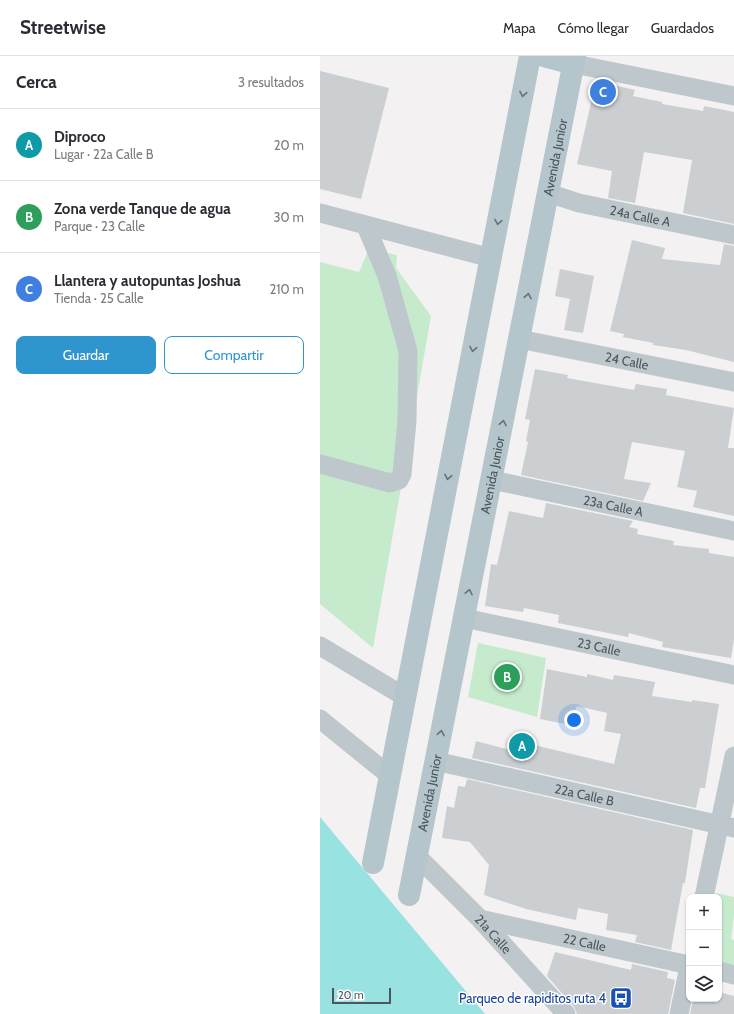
<!DOCTYPE html>
<html lang="es">
<head>
<meta charset="utf-8">
<style>
  :root { --surface:#fff; --page:#f7f7f7; --text:#2b2b33; --muted:#7c7c81; --line:#e1e1e2; --accent:#2f95ce }
  body { margin:0; font-family:Cabin,sans-serif; background:var(--page); color:var(--text) }
  .controls { position:absolute; right:12px; bottom:12px; display:grid; overflow:hidden; border-radius:8px; box-shadow:0 1px 3px #0004 }
  .controls button { width:36px; height:36px; display:grid; place-items:center; padding:0; border:0; border-bottom:1px solid var(--line); background:var(--surface); color:var(--text); font:20px sans-serif }
  .scale { position:absolute; left:12px; bottom:10px; width:59px; box-sizing:border-box; padding-left:4px; border:2px solid #4b575c; border-top:0; font-size:11px; line-height:14px; white-space:nowrap; color:#4b575c; -webkit-text-stroke:3px #fff; paint-order:stroke }
  .you { position:absolute; left:254px; top:664px; width:14px; height:14px; margin:-10px; border:3px solid #fff; border-radius:50%; background:#1a73e8; box-shadow:0 0 0 6px #1a73e833 }
  .badge { display:grid; place-items:center; width:26px; height:26px; border-radius:50%; background:var(--accent); color:#fff; font-size:13px; font-weight:700 }
  .pin { position:absolute; translate:-50% -50%; border:2px solid #fff; box-shadow:0 1px 4px #0006 }
  .list { margin:0; padding:0; list-style:none }
  h2 { display:flex; justify-content:space-between; align-items:center; height:52px; margin:0; padding:0 16px; font-size:17px }
  h2 small { font-size:13px; font-weight:400; color:var(--muted) }
  .list li { display:grid; grid-template-columns:26px 1fr auto; gap:12px; align-items:center; box-sizing:border-box; height:72px; padding:0 16px; border-top:1px solid var(--line) }
  .list b { display:block; font-size:15px; white-space:nowrap }
  .list p { margin:0; font-size:13px; white-space:nowrap; color:var(--muted) }
  .list em { font-size:13px; font-style:normal; color:var(--muted) }
  .actions { display:flex; gap:8px; padding:12px 16px }
  .actions a { flex:1; padding:9px 0; border:1px solid var(--accent); border-radius:8px; text-align:center; font-size:14px; color:var(--accent) }
  .actions .main { background:var(--accent); color:#fff }
  .icon { flex:none; width:22px; height:22px; fill:none; stroke:currentColor; stroke-width:2; stroke-linecap:round; stroke-linejoin:round }
  .map { position:relative; flex:none; width:414px; height:958px; overflow:hidden }
  header { display:flex; align-items:center; gap:24px; box-sizing:border-box; height:56px; padding:0 20px; background:var(--surface); border-bottom:1px solid var(--line) }
  header strong { font-size:19px }
  nav { display:flex; gap:22px; margin-inline-start:auto; font-size:14px }
  main { display:flex }
  aside { flex:1; background:var(--surface) }
  .map>svg:first-child { display:block }
  .green { fill:#c5ebcc }
  .water { fill:#98e2e2 }
  .building { fill:#cbcfd2 }
  .lines { fill:none; stroke-linecap:round; stroke-linejoin:round }
  .minor { stroke:#bec7cc; stroke-width:19 }
  .major { stroke:#b4c5cc; stroke-width:22 }
  .oneway { stroke:#657278 }
  .labels { text-anchor:middle; stroke-width:3; stroke-linejoin:round; paint-order:stroke }
  .street-label { font-size:13px; fill:#4b575c; stroke:#fff }
  .transit-label { font-size:13px; fill:#164399; stroke:#fff; text-anchor:end }
</style>
</head>
<body>
<header>
<strong>Streetwise</strong>
<nav><a>Mapa</a><a>Cómo llegar</a><a>Guardados</a></nav>
</header>
<main>
<aside>
<h2>Cerca<small>3 resultados</small></h2>
<ul class="list">
<li><span class="badge" style="background:#0f9aa8">A</span><div><b>Diproco</b><p>Lugar · 22a Calle B</p></div><em>20 m</em></li>
<li><span class="badge" style="background:#2e9e5b">B</span><div><b>Zona verde Tanque de agua</b><p>Parque · 23 Calle</p></div><em>30 m</em></li>
<li><span class="badge" style="background:#3f7fe0">C</span><div><b>Llantera y autopuntas Joshua</b><p>Tienda · 25 Calle</p></div><em>210 m</em></li>
</ul>
<div class="actions"><a class="main">Guardar</a><a>Compartir</a></div>
</aside>
<div class="map">
<svg width="414" height="958" viewBox="0 0 414 958">
  <rect width="100%" height="100%" fill="#f3f1f1"/>
  <path class="green" d="M49,193l28,6 -1,13 35,48 -58,332 -53,-44v-342l39,10z
    M158,587l68,15 -9,59 -69,-20z
    M396,837l18,4v18l-3,24 3,1v32l-15,-3v-72h-4z"/>
  <path class="water" d="M0,761l165,197h-165z"/>
  <path class="building" d="M0,15l69,17 -28,111 -41,-10z
    M276,25l39,9 -2,6 29,6v2l41,7 1,-5 30,6v112l-51,-11 9,-53 -48,-8 -9,51 -27,-5 4,-27 -35,-7z
    M312,184l33,8 -3,11 58,6 4,-21 10,2v116l-48,-12 -33,-5v-2l-30,-6 1,-3 -14,-3z
    M240,213l34,7 -11,57 -19,-3 6,-31 -15,-3z
    M215,313l33,6 -1,3 67,12 2,-6 31,5 -1,6 68,13 -6,40h6v68l-41,-9 4,-16 -20,-4 8,-36 -53,-9 -8,37 27,4 -8,18 -122,-26 7,-33 -2,-1 4,-21 -5,-1z
    M226,447l87,18 -4,6 9,2 -1,5 37,7 -1,4 36,4v4l25,4v82l-3,19 -69,-11 1,-5 -34,-9 -1,4 -70,-14 1,-8 -35,-7 -1,4 -38,-6 6,-42 6,1 12,-54 34,7z
    M227,613l40,8v-3l26,6 1,-5 41,7 -3,14 40,6v-2l27,4 -14,84h-5l-4,20 -224,-50 4,-17 34,9 3,-10 101,24 7,-30 -17,-3 3,-18 -30,-7 -7,19 -30,-6z
    M147,723l226,51 -8,53h-2l-12,67 -36,-8 2,-7 -31,-5 2,-16 -30,-6 -2,12 -50,-11 -42,-14 5,-30 -19,-23 -28,-4 5,-32 7,2 4,-22 7,1z
    M235,896l76,18 1,-6 36,8 -1,6 8,2 -7,34h-91l-3,-7 -27,-31z
    M399,936l15,4v18h-44l3,-15h26z"/>
  <g class="lines">
    <g class="minor">
      <path d="M254,8l160,32"/>
      <path id="s1" d="M228,137l31,10 155,32"/>
      <path d="M0,157l171,45"/>
      <path id="s2" d="M199,283l215,43"/>
      <path d="M0,408l70,19 9,-3 3,-6 5,-53 1,-70 -21,-75 -21,-50"/>
      <path id="s3" d="M172,424l242,51"/>
      <path id="s4" d="M144,562l270,57"/>
      <path d="M0,590l85,51"/>
      <path d="M0,663l70,57"/>
      <path id="s5" d="M115,705l299,67"/>
      <path id="s6" d="M97,800l63,63 86,95"/>
      <path d="M384,841l30,-141"/>
      <path id="s7" d="M160,863l209,46"/>
      <path d="M399,915l15,4"/>
      <path d="M359,958l10,-47"/>
    </g>
    <g class="major">
      <path d="M224,0l30,8"/>
      <path d="M53,807l157,-807"/>
      <path id="s8" d="M89,839l166,-839"/>
    </g>
  </g>
  <defs><path id="oneway-chevron" d="M-2-3.5L2.5 0L-2 3.5" fill="none" stroke-width="1.6" stroke-linecap="round" stroke-linejoin="round"/></defs>
  <g class="oneway">
    <use href="#oneway-chevron" transform="translate(203 38) rotate(101)"/>
    <use href="#oneway-chevron" transform="translate(178 166) rotate(101)"/>
    <use href="#oneway-chevron" transform="translate(208 240) rotate(-79)"/>
    <use href="#oneway-chevron" transform="translate(153 293) rotate(101)"/>
    <use href="#oneway-chevron" transform="translate(183 367) rotate(-79)"/>
    <use href="#oneway-chevron" transform="translate(128 421) rotate(101)"/>
    <use href="#oneway-chevron" transform="translate(149 536) rotate(-78)"/>
    <use href="#oneway-chevron" transform="translate(121 677) rotate(-79)"/>
  </g>
  <defs>
    <g id="bus-square" transform="scale(1.15)"><rect x="-9" y="-9" width="18" height="18" rx="4" fill="#1a4fb4" stroke="#fff"/><path d="M-5-6H5V4H4V6H2V4H-2V6H-4V4H-5ZM-3.5-4V0h7V-4ZM-3.5 1.2v1.5H-2V1.2ZM2 1.2v1.5H3.5V1.2Z" fill="#fff"/></g>
  </defs>
  <g fill-rule="evenodd">
    <use href="#bus-square" x="301" y="942"/>
  </g>
  <g class="labels">
    <g class="street-label">
      <text dy="5" stroke="none"><textPath href="#s8" startOffset="752">Avenida Junior</textPath></text>
      <text dy="5" stroke="none"><textPath href="#s1" startOffset="95">24a Calle A</textPath></text>
      <text dy="5" stroke="none"><textPath href="#s2" startOffset="110">24 Calle</textPath></text>
      <text dy="5" stroke="none"><textPath href="#s8" startOffset="428">Avenida Junior</textPath></text>
      <text dy="5" stroke="none"><textPath href="#s3" startOffset="124">23a Calle A</textPath></text>
      <text dy="5" stroke="none"><textPath href="#s4" startOffset="138">23 Calle</textPath></text>
      <text dy="5" stroke="none"><textPath href="#s8" startOffset="104">Avenida Junior</textPath></text>
      <text dy="5" stroke="none"><textPath href="#s5" startOffset="153">22a Calle B</textPath></text>
      <text dy="5" stroke="none"><textPath href="#s6" startOffset="109">21a Calle</textPath></text>
      <text dy="5" stroke="none"><textPath href="#s7" startOffset="107">22 Calle</textPath></text>
    </g>
    <g class="transit-label">
      <text x="286" y="947">Parqueo de rapiditos ruta 4</text>
    </g>
  </g>
</svg>
<div class="controls">
<button>+</button>
<button>−</button>
<button><svg class="icon" aria-label="layers" viewBox="0 0 24 24"><path d="M12 4l9 5-9 5-9-5zM3 14l9 5 9-5"/></svg></button>
</div>
<div class="scale">20 m</div>
<div class="you"></div>
<div class="pin badge" style="left:202px;top:690px;background:#0f9aa8">A</div>
<div class="pin badge" style="left:187px;top:621px;background:#2e9e5b">B</div>
<div class="pin badge" style="left:283px;top:36px;background:#3f7fe0">C</div>
</div>
</main>
</body>
</html>
